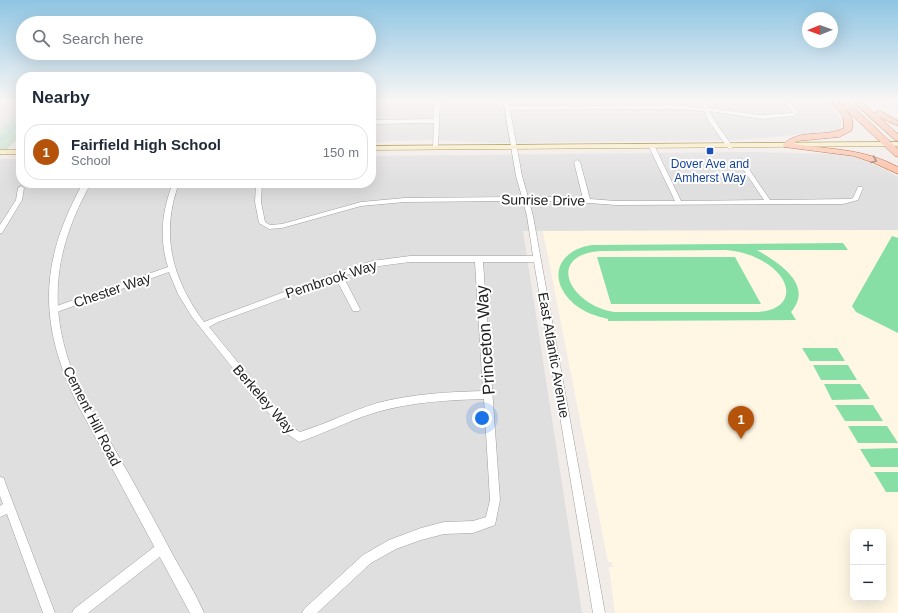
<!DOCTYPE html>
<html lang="en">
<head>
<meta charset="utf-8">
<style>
  :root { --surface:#fff; --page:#f6f6f7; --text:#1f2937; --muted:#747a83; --line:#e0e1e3; --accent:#b45309 }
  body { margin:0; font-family:Helvetica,sans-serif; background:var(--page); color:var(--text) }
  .controls { position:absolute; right:12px; bottom:12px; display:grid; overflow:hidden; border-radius:8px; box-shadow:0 4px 16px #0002 }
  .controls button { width:36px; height:36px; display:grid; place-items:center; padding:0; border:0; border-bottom:1px solid var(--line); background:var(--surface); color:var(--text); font:20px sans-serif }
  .compass { position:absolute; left:802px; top:12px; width:36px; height:36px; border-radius:50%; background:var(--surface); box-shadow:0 4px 16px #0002; rotate:269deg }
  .you { position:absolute; left:482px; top:418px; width:14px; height:14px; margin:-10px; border:3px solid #fff; border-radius:50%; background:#1a73e8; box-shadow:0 0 0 6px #1a73e833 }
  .badge { display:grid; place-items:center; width:26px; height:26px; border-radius:50%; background:var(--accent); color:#fff; font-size:13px; font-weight:700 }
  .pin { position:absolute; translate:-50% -33px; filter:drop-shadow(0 1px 2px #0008) }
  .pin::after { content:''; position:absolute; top:21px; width:14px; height:12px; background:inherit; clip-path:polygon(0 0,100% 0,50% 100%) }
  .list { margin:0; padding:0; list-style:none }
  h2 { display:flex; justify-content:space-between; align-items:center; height:52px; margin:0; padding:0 16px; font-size:17px }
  h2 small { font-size:13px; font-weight:400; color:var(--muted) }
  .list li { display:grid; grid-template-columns:26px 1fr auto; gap:12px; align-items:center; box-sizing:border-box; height:56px; margin:0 8px 8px; padding:0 8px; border:1px solid var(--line); border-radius:16px }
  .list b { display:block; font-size:15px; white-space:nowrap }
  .list p { margin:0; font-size:13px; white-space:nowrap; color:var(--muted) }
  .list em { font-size:13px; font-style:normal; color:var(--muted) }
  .icon { flex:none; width:22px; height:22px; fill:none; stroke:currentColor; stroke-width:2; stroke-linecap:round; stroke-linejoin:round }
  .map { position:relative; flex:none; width:898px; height:613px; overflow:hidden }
  .search { position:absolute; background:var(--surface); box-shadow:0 4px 16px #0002; left:16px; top:16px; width:360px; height:44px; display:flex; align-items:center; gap:10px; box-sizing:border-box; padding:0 14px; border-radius:22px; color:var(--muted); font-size:15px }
  .panel { position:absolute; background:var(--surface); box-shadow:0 4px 16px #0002; left:16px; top:72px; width:360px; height:116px; border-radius:16px }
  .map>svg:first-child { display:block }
  .residential { fill:#e0dfdf }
  .education { fill:#fff7e4; fill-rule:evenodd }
  .wetland { fill:#c6e0cc }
  .pitch { fill:#88dfa5; fill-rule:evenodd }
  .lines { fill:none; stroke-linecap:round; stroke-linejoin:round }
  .stream { stroke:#aadfdc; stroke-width:2 }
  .minor-casing { stroke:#9f9f9f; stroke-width:1 }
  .tertiary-casing { stroke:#9f9f9f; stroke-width:1 }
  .secondary-casing { stroke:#7c6705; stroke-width:1 }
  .primary-casing { stroke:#9e3e01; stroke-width:1 }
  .minor { fill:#fff; fill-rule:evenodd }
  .tertiary { fill:#fff; fill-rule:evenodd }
  .secondary { fill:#faecbe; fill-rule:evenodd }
  .primary { fill:#fcbda3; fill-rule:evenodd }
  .oneway { stroke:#8f7062 }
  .transit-dot { fill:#1a4fb4; stroke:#fff; stroke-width:1.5 }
  .labels { text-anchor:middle; stroke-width:4; stroke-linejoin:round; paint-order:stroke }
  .far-transit-label { font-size:12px; fill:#164399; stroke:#fff }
  .street-label { font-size:14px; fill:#222; stroke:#fff }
  .near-street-label { font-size:17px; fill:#222; stroke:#fff }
</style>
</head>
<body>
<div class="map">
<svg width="898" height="613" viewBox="0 0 898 613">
  <rect width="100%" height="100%" fill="#f2ece8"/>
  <path class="residential" d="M0,99h21v11l-21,20z
    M371,99h453l17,21v6l-3,5 -97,9 -239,3 -76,-3 -55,2z
    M749,152l87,2 19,3 31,13 12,7v53l-375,1 59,382h-582v-454h21v24h350v-27z"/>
  <path class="education" d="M898,230v383h-283l-6,-46h4l-1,-5h-4l-65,-331zM853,532h30v66h-30z"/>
  <path class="wetland" d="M21,110v26l-21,20v-26z"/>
  <path class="pitch" d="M892,236l6,2v95l-42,-21 -4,-6z
    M843,243l5,7h-91c20,12 58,34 34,62l5,8 -188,1v-2c-13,-3 -24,-7 -34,-15 -28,-25 -16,-54 18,-59zM726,250c15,1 30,6 43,15 25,18 24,44 -10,47h-145c-46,-8 -69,-58 -12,-61z
    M597,257h138l26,47h-150z
    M802,348h35l8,13h-35z
    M813,365h35l9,15h-36z
    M824,384h36l10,15 -38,1z
    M835,405h38l10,16h-38z
    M848,426h39l11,17h-40z
    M898,448v19h-27l-11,-18z
    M874,472h24v20h-12z"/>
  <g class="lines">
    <path class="stream" d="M0,141l21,-20"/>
    <g class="minor-casing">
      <path id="minor" d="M434,99h6l-2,49 -5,-1 1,-24 -63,1v-4l63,-1z
        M503,99h4l2,7 165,-1 29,3 -1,-9h5l1,9 53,7 31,-2 1,-1 -6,-7 3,-2 9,9 -6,4 -32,3 -52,-8 7,12 17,24 -3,2 -2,-1 -18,-25 -6,-12 -30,-2 -164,1 12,66 6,21h34l21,2 -9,-37 3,-2 3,2 10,37 26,2h59l-26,-54 3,-2 3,2 26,54 83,-1 -27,-40 3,-2 2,1 28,41 80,-1 3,-1 5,-11h4l1,1 -5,12 -15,4 -227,1 -54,-4h-33l4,15 72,397h-12l-59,-351h-51l17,238 -5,25 -22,8 -29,1 -23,6 -25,9 -25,14 -54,50h-15l2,-4 59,-54 26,-15 32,-12 23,-6 29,-1 13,-4 4,-17 -6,-101c-36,1 -72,3 -107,13 -27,8 -52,21 -78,30l-16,-11 -91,-114 -14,-23 -9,-22 -115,41 -3,-1 -1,-2 1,-2 117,-41c-9,-28 -6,-57 5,-84h6c-19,51 -7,96 25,139l131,-49 37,-12 38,-5h123l-6,-40 -4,-15 -118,1 -44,4 -79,22 -13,1 -10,-6 -4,-21 1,-19h6l-1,19 4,20 5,3 12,-1 79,-22 44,-4 117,-1 -6,-21zM410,262h65l8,129c-36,1 -71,3 -106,12 -26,8 -51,21 -77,29l-11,-7 -80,-98 9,-5 118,-43 17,32h6l1,-2 -17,-33 29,-9z
        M890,99h5l3,2v5z
        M21,186l3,2 -2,12 -20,33h-2v-8l16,-25 2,-12z
        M0,477l4,1 1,4 50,131h-12l-36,-99 -7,3v-11l3,-2 -3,-8z
        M162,542l4,2 2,4 -2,4 -78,61h-16l2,-4 84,-65z"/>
    </g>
    <g class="tertiary-casing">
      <path id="tertiary" d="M83,183h8c-37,66 -45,126 -15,197 10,22 23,42 35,63 22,38 43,76 63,114 10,18 22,37 30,56h-14l-112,-208c-40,-81 -39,-143 5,-222z"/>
    </g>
    <g class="secondary-casing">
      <path id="secondary" d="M898,142v4l-527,4v-4z
        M0,150h21v4h-21z"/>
    </g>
    <g class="primary-casing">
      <path id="primary" d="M827,99h8c8,8 23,19 16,32l-12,6 -42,4 -3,3c39,6 68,4 104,23v7l-24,-11 -20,-7 -70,-9 -1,-2c14,-17 43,-7 61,-17l-1,-12z
        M850,99h8l16,14 4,-2h3l17,10v5l-19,-9 19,17v7l-3,-1z
        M840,100h6l52,49v8l-3,-1 -55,-52z"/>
    </g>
    <use href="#minor" class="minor"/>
    <use href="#tertiary" class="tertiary"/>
    <use href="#secondary" class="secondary"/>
    <use href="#primary" class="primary"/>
  </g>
  <defs><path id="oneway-chevron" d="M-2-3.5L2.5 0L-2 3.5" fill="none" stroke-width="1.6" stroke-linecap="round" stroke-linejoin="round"/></defs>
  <use class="oneway" href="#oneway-chevron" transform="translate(874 160) rotate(21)"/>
  <linearGradient id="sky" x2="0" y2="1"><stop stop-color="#8fc5e3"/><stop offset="0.54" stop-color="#f9f6f5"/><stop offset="1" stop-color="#f9f6f5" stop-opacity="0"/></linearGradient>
  <rect width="898" height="185" fill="url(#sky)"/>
  <rect class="transit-dot" x="706" y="147" width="8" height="8" rx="2"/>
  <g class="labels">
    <g class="far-transit-label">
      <text x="710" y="168">Dover Ave and<tspan x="710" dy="14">Amherst Way</tspan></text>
    </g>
    <g class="street-label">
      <text transform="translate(543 200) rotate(1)" y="5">Sunrise Drive</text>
      <text transform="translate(331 279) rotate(-18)" y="5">Pembrook Way</text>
      <text transform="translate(112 290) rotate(-19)" y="5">Chester Way</text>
      <text transform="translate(554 355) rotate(80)" y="5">East Atlantic Avenue</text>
      <text transform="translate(264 399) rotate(49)" y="5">Berkeley Way</text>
      <text transform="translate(92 416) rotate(63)" y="5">Cement Hill Road</text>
    </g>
    <g class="near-street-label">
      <text transform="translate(485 340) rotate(-94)" y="6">Princeton Way</text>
    </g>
  </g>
</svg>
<div class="controls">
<button>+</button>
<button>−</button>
</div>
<svg class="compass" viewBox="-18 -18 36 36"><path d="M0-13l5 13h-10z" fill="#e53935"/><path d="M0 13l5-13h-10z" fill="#747a83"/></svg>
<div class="you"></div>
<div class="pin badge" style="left:741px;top:439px">1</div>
<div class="search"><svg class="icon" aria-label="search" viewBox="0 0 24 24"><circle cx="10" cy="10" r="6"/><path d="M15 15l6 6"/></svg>Search here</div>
<section class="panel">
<h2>Nearby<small></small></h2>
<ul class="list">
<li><span class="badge">1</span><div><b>Fairfield High School</b><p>School</p></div><em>150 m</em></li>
</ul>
</section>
</div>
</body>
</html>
